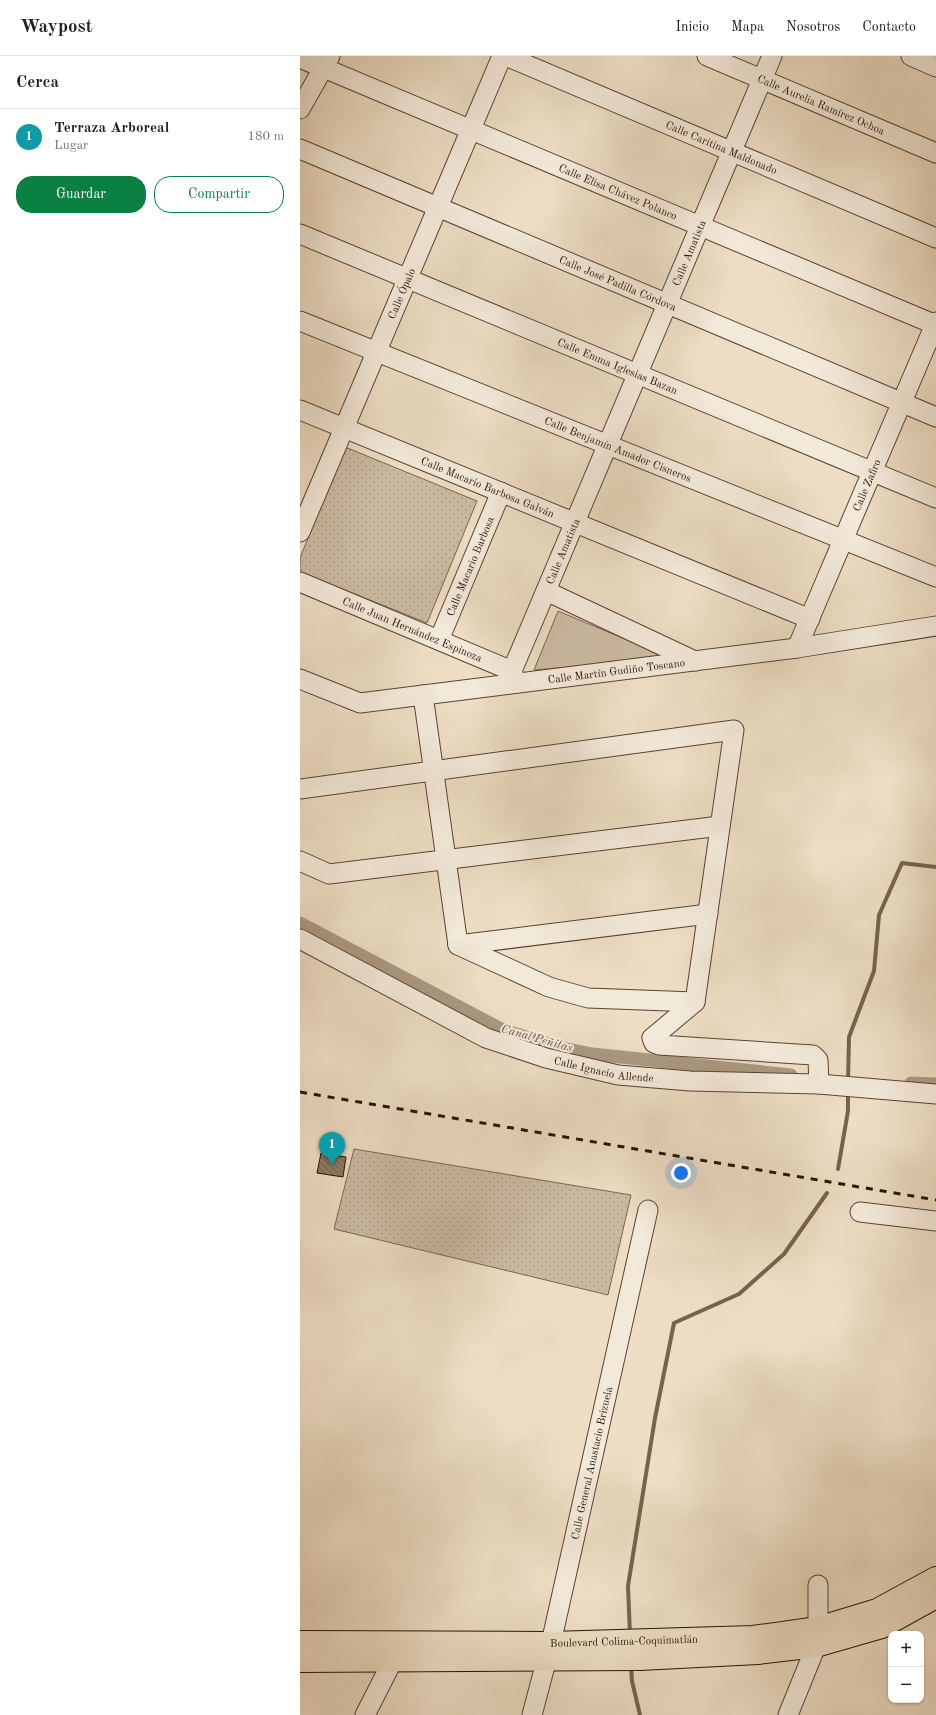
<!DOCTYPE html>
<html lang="es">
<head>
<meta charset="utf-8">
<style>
  :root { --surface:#fff; --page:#f2f2f2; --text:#202124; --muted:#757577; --line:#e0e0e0; --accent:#0b8043 }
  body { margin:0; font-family:"Old Standard TT",serif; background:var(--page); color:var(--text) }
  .controls { position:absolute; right:12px; bottom:12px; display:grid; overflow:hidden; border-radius:8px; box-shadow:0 1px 3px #0004 }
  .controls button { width:36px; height:36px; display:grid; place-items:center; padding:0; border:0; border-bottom:1px solid var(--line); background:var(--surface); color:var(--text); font:20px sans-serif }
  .you { position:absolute; left:381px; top:1117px; width:14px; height:14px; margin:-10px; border:3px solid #fff; border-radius:50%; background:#1a73e8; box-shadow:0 0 0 6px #1a73e833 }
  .badge { display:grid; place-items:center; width:26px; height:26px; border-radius:50%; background:var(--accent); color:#fff; font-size:13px; font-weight:700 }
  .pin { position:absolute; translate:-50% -33px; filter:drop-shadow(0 1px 2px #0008) }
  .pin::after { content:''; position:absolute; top:21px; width:14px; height:12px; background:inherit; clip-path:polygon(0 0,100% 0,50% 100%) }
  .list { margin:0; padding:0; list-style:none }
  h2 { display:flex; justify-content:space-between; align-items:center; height:52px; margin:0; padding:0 16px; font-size:17px }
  h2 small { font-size:13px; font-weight:400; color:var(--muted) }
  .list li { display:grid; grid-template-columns:26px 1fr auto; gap:12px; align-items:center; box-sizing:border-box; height:56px; padding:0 16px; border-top:1px solid var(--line) }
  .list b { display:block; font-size:15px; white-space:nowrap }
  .list p { margin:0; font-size:13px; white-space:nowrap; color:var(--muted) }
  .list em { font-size:13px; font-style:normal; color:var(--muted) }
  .actions { display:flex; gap:8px; padding:12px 16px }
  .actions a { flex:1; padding:9px 0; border:1px solid var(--accent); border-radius:16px; text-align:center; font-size:14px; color:var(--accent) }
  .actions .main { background:var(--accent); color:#fff }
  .map { position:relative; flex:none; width:636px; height:1659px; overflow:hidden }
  header { display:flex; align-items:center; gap:24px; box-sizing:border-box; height:56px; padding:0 20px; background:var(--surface); border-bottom:1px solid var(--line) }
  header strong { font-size:19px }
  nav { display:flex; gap:22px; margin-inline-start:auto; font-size:14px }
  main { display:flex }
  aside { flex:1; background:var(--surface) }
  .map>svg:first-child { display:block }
  .grass { fill:url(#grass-dots); stroke:#796652 }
  .park { fill:#cbbaa3; stroke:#796652 }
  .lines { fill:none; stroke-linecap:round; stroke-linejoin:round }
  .stream { stroke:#76624e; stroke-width:4 }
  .canal { stroke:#aa9882; stroke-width:13 }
  .building { fill:url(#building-back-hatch); stroke:#271101 }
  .minor-casing { stroke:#584432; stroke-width:21 }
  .major-casing { stroke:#271101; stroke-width:24 }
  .minor { stroke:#f3e9d9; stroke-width:19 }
  .major { stroke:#edddc4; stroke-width:22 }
  .rail { stroke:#271101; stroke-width:3; stroke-dasharray:7 7; stroke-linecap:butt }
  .labels { text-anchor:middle; stroke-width:4; stroke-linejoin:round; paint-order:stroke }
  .street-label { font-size:11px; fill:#271101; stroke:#f3e9d9 }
  .water-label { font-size:12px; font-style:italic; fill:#624e3b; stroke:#f3e9d9 }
</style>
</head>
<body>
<header>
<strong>Waypost</strong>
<nav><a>Inicio</a><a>Mapa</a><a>Nosotros</a><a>Contacto</a></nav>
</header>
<main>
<aside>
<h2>Cerca<small></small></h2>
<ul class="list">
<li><span class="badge" style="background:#0f9aa8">1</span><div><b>Terraza Arboreal</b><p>Lugar</p></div><em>180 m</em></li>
</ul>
<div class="actions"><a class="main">Guardar</a><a>Compartir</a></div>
</aside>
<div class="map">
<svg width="636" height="1659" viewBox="0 0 636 1659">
  <defs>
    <pattern id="grass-dots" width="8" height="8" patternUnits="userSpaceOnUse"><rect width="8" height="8" fill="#cbbaa3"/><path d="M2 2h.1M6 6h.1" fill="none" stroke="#ae9f8b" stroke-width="1.8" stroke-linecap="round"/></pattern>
    <pattern id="building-back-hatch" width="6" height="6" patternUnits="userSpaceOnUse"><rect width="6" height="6" fill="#8e7b66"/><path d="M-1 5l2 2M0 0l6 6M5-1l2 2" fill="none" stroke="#746352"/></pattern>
  </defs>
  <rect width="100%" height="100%" fill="#edddc4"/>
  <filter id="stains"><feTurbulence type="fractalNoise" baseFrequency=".005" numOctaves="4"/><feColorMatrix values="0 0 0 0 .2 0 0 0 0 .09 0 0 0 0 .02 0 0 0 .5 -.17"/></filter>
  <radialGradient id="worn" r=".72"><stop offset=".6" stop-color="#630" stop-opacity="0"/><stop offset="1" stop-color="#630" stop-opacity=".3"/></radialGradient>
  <path class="grass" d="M45,391l132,54 -50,122 -127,-51v-14z
    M54,1093l277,46 -23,100 -274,-66z"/>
  <path class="park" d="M258,555l112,47 -136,12z"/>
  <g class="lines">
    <path class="stream" d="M548,1025l1,-44 25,-66 5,-56 23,-52 34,4
      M538,1113l10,-58v-20
      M330,1579l-2,-49 27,-168 19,-95 65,-29 45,-40 43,-61
      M331,1610l1,15 8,34"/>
    <path class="canal" d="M0,867l203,107 59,18 30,6 199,21
      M611,1027l25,1"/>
  </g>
  <path class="building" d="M21,1097l25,4 -3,20 -26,-4z"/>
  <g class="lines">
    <g class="minor-casing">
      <g id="minor">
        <path id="s1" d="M206,0l430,182"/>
        <path id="s2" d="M407,0l229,97"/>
        <path d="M611,0l25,11"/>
        <path id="s3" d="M0,2l636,267"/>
        <path d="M0,53l30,-53"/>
        <path id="s4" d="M0,93l636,268"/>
        <path id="s5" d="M0,178l636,264"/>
        <path id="s6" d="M0,265l636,256"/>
        <path id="s7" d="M0,354l510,209"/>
        <path id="s8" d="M0,476l202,-476"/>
        <path id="s9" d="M0,526l212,89 4,12"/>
        <path d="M246,535l149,70"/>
        <path id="s10" d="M139,584l62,-148"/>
        <path id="s11" d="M497,592l139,-326"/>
        <path id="s12" d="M212,615l260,-615"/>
        <path id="s13" d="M0,623l60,24 437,-55 139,-22"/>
        <path d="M123,639l35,250"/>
        <path d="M0,733l434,-59 -39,272"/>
        <path d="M0,805l29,13 391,-48"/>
        <path id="s14" d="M0,883l186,99 60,20 72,17 72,6 129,3 117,10"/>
        <path d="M158,889l91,42 39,11 107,4 -43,36 2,5 5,2 154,10 5,5 1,24"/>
        <path d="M158,889l250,-31"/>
        <path d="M560,1156l76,9"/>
        <path d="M65,1659l28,-55"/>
        <path id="s15" d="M232,1659l19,-72 97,-433"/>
        <path d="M488,1659l28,-69 2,-18v-43"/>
      </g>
    </g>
    <g class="major-casing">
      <g id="major">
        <path id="s16" d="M0,1586l251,1 202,-6 65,-9 59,-18 59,-32"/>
        <path d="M0,1605l340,-2 118,-6 58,-7 66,-19 54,-30"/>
      </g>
    </g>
    <use href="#minor" class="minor"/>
    <use href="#major" class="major"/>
    <path class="rail" d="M0,1036l636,108"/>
  </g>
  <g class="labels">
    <g class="street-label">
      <text dy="4" stroke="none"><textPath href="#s2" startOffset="124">Calle Aurelia Ramírez Ochoa</textPath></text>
      <text dy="4" stroke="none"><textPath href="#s1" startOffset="234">Calle Caritina Maldonado</textPath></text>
      <text dy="4" stroke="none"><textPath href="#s3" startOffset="345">Calle Elisa Chávez Polanco</textPath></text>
      <text dy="4" stroke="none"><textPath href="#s12" startOffset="454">Calle Amatista</textPath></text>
      <text dy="4" stroke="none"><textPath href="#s4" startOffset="345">Calle José Padilla Córdova</textPath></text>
      <text dy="4" stroke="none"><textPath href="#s8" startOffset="259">Calle Ópalo</textPath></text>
      <text dy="4" stroke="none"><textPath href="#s5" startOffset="344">Calle Emma Iglesias Bazan</textPath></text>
      <text dy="4" stroke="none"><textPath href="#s6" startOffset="343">Calle Benjamín Amador Cisneros</textPath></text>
      <text dy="4" stroke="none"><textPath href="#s11" startOffset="177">Calle Zafiro</textPath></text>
      <text dy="4" stroke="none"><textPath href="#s7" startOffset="203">Calle Macario Barbosa Galván</textPath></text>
      <text dy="4" stroke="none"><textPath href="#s12" startOffset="130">Calle Amatista</textPath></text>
      <text dy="4" stroke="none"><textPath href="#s10" startOffset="80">Calle Macario Barbosa</textPath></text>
      <text dy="4" stroke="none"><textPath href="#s9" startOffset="122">Calle Juan Hernández Espinoza</textPath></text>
      <text dy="4" stroke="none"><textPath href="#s13" startOffset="323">Calle Martín Gudiño Toscano</textPath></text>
      <text dy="4" stroke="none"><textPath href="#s14" startOffset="333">Calle Ignacio Allende</textPath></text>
      <text dy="4" stroke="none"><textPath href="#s15" startOffset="259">Calle General Anastacio Brizuela</textPath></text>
      <text dy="4" stroke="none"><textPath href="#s16" startOffset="324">Boulevard Colima-Coquimatlán</textPath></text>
    </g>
    <g class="water-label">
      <text transform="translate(237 982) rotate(16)" y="4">Canal Peñitas</text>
    </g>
  </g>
  <rect width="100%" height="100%" filter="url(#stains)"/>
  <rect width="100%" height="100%" fill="url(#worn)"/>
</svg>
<div class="controls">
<button>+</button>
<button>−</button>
</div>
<div class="you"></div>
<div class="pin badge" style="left:32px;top:1109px;background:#0f9aa8">1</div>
</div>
</main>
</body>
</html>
